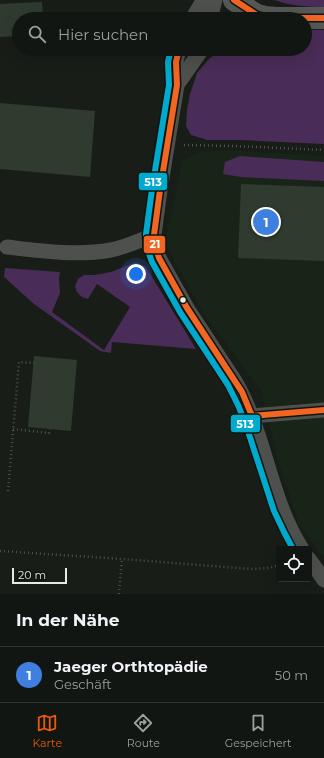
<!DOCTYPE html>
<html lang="de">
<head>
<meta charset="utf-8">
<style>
  :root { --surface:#121612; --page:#1f2320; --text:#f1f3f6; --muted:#9c9f9f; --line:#313532; --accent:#ea580c }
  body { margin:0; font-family:Montserrat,sans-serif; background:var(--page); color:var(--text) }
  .controls { position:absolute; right:12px; bottom:12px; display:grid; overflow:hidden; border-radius:4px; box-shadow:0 4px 16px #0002 }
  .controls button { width:36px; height:36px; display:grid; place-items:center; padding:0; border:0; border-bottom:1px solid var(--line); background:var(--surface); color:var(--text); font:20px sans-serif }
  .scale { position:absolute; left:12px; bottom:10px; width:55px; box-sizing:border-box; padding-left:4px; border:2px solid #e5ebe5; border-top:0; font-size:11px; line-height:14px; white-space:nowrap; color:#e5ebe5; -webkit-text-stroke:3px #0d150d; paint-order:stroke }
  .you { position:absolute; left:136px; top:274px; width:14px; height:14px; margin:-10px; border:3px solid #fff; border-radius:50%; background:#1a73e8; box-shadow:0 0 0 6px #1a73e833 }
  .badge { display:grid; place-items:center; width:26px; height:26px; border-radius:50%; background:var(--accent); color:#fff; font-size:13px; font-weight:700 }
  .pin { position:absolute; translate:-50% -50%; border:2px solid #fff; box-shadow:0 1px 4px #0006 }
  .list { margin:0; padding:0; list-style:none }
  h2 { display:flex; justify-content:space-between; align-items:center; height:52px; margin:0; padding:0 16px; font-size:17px }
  h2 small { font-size:13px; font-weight:400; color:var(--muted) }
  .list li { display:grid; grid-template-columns:26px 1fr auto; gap:12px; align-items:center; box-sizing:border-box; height:56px; padding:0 16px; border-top:1px solid var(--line) }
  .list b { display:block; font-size:15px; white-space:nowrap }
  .list p { margin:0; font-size:13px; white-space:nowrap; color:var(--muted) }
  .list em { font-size:13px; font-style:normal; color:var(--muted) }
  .icon { flex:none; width:22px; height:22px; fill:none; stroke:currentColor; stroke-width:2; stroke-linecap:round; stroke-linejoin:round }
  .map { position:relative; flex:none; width:324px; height:594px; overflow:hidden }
  .search { position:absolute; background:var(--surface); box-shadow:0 4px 16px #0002; left:12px; right:12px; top:12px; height:44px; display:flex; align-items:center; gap:10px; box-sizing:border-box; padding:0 14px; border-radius:22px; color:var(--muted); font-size:15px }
  .sheet { height:108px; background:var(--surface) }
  nav { display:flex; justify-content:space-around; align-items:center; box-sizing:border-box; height:56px; border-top:1px solid var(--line); background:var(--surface); font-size:11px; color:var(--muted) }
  nav a { display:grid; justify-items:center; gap:2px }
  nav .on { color:var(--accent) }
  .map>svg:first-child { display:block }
  .built { fill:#182417 }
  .green { fill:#492c57 }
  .building { fill:#2e3b2e }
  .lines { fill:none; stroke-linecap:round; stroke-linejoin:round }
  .path { stroke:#4e4f4e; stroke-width:2.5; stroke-dasharray:1 3; stroke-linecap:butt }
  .minor { stroke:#4e504e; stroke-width:15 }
  .trunk { stroke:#565856; stroke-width:22 }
  .bus-1-casing { stroke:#0d150d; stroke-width:9 }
  .bus-2-casing { stroke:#0d150d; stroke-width:9 }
  .bus-1 { stroke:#f26522; stroke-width:6 }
  .bus-2 { stroke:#00a9ce; stroke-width:6 }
  .bus-dot { fill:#e5ebe5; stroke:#0d150d; stroke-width:1.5 }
  .line-badge { stroke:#0d150d; stroke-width:1.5 }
  .badge-label { font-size:11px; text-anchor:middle; font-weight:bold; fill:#fff }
</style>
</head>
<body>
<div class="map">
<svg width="324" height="594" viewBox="0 0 324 594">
  <rect width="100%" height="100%" fill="#181d18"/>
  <path class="built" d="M226,150l98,6v403l-25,-35 -20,-60 -18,-73 -59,-80 -25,-45 -12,-23 17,-82 19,-9z"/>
  <path class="green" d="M275,0h49v7c-16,0 -34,-1 -49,-7z
    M305,30h19v114l-85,-4h-32l-16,-5 -5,-9 1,-17 3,-15 7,-21 11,-13 13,-11h84z
    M240,156l84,6v19l-83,-4 -18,-3 2,-12z
    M136,262l10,5 50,82 -84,-7 -1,11 -11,-2 -66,-47 -30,-27 1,-9 55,4 -1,7 1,14 -8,19 52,38 26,-43 -33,-23 -9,15 -6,-2 -5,-5 -2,-6 3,-7 6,-4h10l17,-3z"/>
  <path class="building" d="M42,2l1,17h-24v17l-19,1v-33z
    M0,103l95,8 -5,66 -90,-8z
    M241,184l83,3v74l-86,-3z
    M34,356l43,4 -6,71 -43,-4z"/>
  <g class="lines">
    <path class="path" d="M184,145l51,1 89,4
      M13,429l36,4 1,-4
      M8,491l11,-129 15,1
      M0,551l122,8 129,10 18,-1 10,-3
      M119,594l3,-35"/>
    <path class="minor" d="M192,19l9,-15 4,-4
      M210,19l5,-19
      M179,49l-3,13 1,23 -17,105 -6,45 1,11 4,12 28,50 48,73c31,53 34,117 67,168
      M177,85l23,-33 3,-3
      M7,247c34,4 69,9 104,3 15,-3 29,-10 43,-15
      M252,416l72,-6
      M309,559l15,21"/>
    <path class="trunk" d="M234,0l15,10 8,5 8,2 11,1h48"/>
    <g class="bus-1-casing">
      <path id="bus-1" d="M234,0l23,15 8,2 11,1h48
        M179,49l-3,13 1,23 -17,105 -6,45 1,11 4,12 28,50 55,84 10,24
        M252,416l72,-6"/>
    </g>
    <g class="bus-2-casing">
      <path id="bus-2" d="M171,49l-3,13 1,23 -17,104 -6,45 1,14 5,14 28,50 48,73 10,20 8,20 28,86 10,21 9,17"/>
    </g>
    <use href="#bus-1" class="bus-1"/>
    <use href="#bus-2" class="bus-2"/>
  </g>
  <circle class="bus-dot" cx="183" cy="300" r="3.5"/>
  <g class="line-badge">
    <rect x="138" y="172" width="30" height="19" rx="4" fill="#00a9ce"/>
    <rect x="143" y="235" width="23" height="19" rx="4" fill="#f26522"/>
    <rect x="230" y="414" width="31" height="19" rx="4" fill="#00a9ce"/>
  </g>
  <g class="badge-label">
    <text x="153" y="186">513</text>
    <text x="155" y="248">21</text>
    <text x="245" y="428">513</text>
  </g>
</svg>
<div class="controls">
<button><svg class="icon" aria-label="locate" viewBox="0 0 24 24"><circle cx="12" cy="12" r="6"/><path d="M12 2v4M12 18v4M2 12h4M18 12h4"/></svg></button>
</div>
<div class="scale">20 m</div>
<div class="you"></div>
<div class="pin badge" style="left:266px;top:222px;background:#3f7fe0">1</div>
<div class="search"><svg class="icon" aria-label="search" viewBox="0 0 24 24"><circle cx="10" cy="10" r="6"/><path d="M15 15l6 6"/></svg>Hier suchen</div>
</div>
<section class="sheet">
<h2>In der Nähe<small></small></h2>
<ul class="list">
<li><span class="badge" style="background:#3f7fe0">1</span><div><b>Jaeger Orthtopädie</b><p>Geschäft</p></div><em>50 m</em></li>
</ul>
</section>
<nav>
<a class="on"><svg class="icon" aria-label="map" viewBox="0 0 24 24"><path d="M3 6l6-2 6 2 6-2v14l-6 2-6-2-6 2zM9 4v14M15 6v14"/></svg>Karte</a>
<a><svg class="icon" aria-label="directions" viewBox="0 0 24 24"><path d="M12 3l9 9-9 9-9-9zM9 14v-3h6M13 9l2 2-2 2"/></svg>Route</a>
<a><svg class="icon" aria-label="saved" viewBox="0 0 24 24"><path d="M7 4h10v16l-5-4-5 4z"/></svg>Gespeichert</a>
</nav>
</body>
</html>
